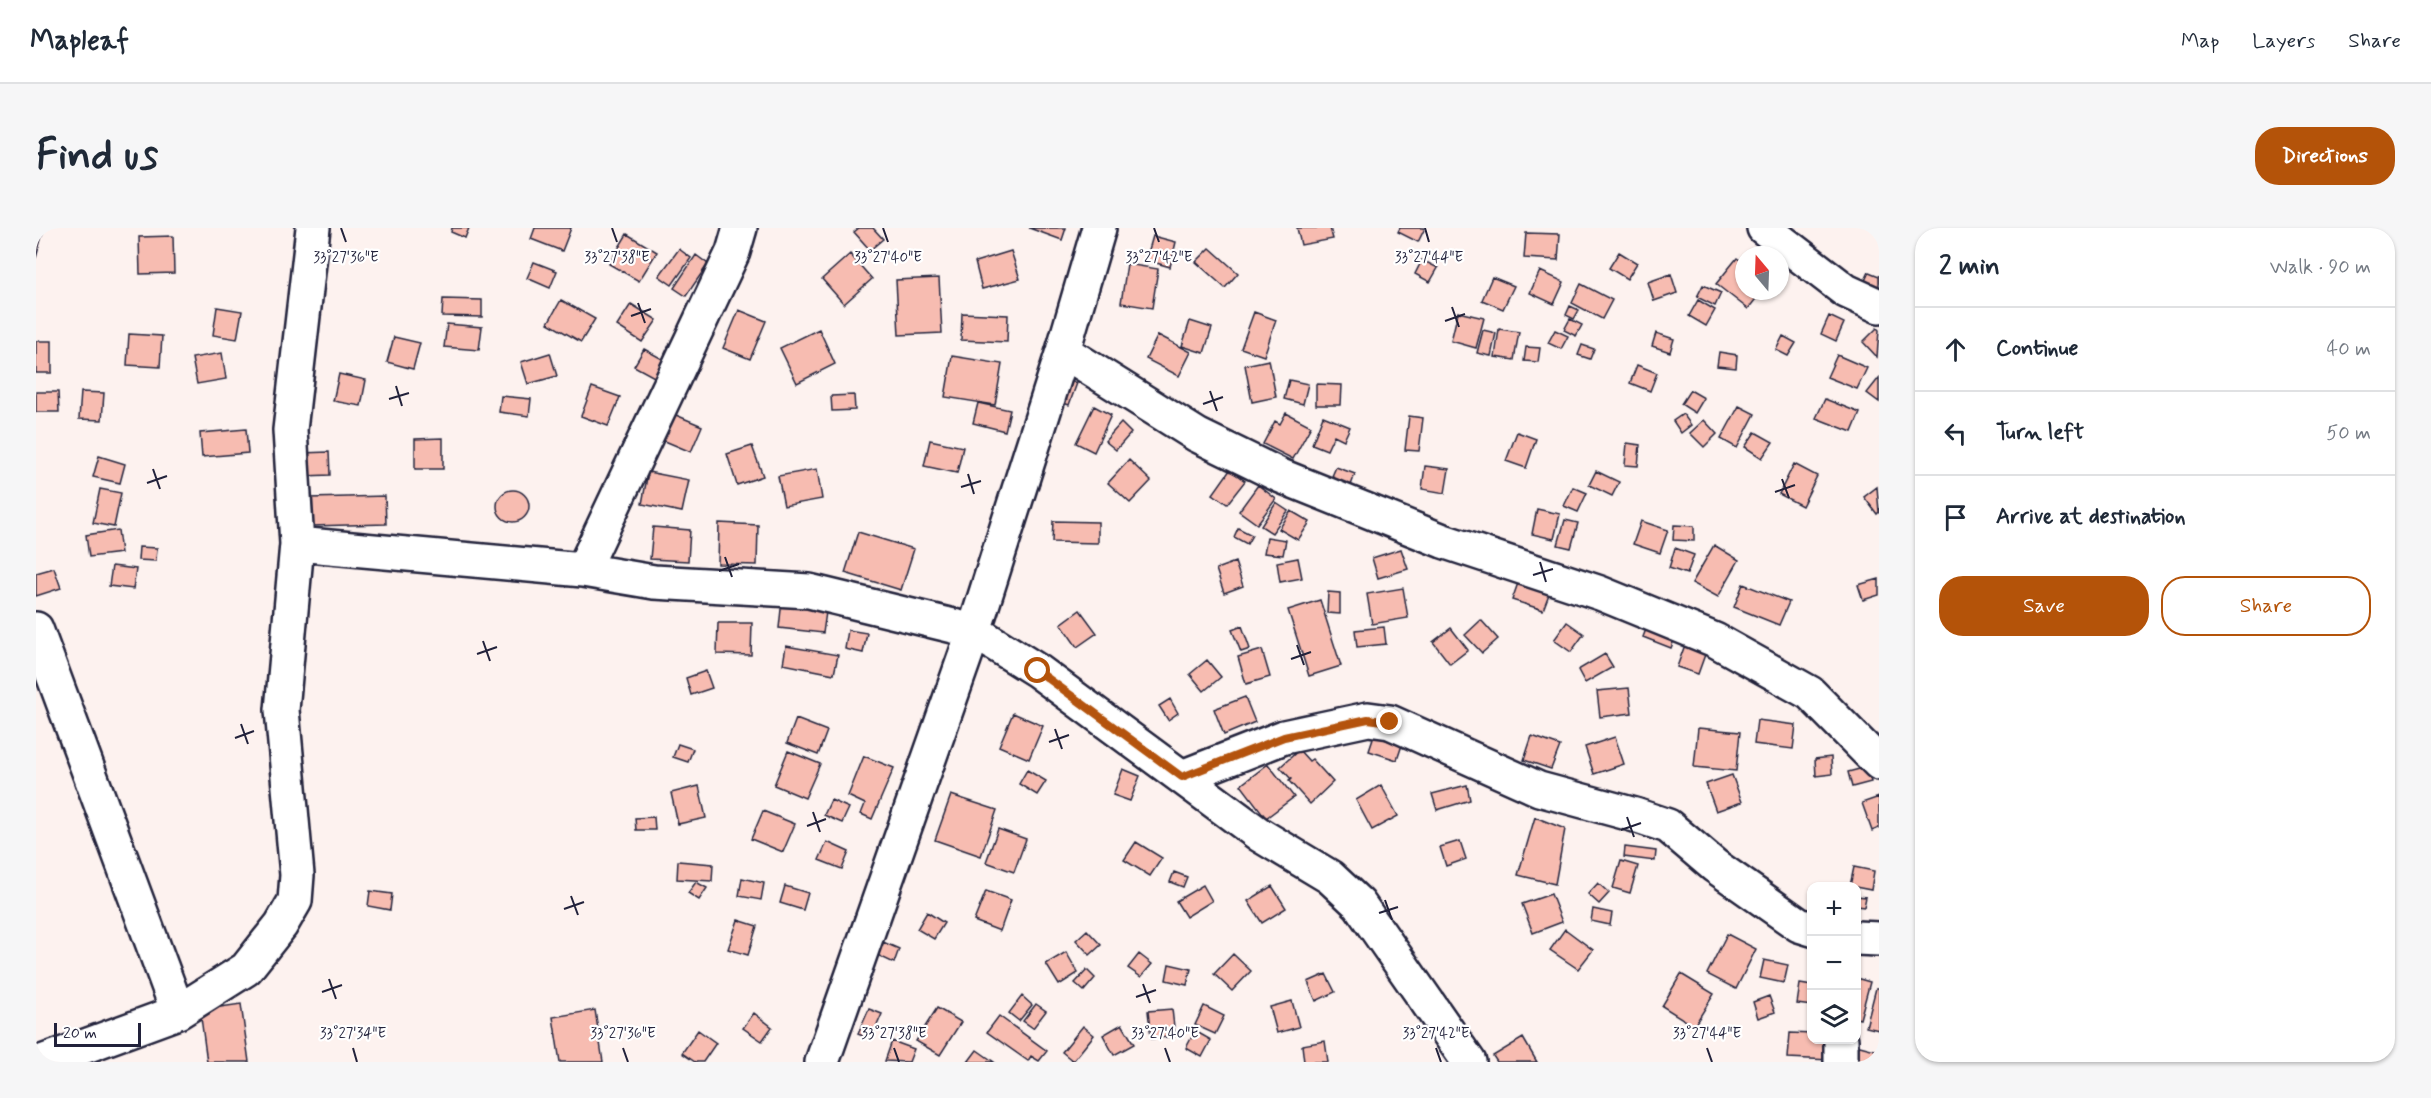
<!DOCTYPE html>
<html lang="en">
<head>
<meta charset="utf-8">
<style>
  :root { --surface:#fff; --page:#f6f6f7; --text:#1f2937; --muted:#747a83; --line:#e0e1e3; --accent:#b45309 }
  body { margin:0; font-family:Mynerve,sans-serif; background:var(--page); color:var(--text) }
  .controls { position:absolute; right:18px; bottom:18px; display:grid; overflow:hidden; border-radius:12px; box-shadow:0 2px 4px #0004 }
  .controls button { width:54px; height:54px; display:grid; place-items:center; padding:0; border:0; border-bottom:2px solid var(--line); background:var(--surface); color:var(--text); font:30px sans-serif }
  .compass { position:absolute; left:1699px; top:18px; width:54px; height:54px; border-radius:50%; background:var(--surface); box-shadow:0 2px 4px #0004; rotate:341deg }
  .scale { position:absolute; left:18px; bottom:15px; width:87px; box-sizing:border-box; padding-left:6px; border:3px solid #22223b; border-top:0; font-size:16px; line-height:21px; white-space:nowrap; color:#22223b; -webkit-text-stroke:4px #fff; paint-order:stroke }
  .stop { position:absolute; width:18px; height:18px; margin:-14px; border:4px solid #b45309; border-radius:50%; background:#fff }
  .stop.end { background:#b45309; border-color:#fff; box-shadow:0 2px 6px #0008 }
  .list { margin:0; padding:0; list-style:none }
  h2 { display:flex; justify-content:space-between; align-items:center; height:78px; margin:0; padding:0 24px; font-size:26px }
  h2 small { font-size:20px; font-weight:400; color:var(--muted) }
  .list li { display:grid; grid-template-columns:39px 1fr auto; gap:18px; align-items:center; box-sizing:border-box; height:84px; padding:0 24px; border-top:2px solid var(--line) }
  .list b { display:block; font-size:22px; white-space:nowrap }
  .list em { font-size:20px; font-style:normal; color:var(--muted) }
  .actions { display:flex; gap:12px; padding:18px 24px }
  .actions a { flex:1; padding:14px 0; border:2px solid var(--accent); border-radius:24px; text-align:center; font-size:21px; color:var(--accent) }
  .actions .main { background:var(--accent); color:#fff }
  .icon { flex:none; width:33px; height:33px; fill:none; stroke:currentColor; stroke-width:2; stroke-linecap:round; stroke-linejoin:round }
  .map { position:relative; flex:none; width:1843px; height:834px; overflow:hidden; border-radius:24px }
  header { display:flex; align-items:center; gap:36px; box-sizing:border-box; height:84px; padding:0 30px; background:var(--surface); border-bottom:2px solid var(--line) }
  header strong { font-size:28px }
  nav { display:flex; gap:33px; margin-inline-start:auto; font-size:21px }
  .intro { display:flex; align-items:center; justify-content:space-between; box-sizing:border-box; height:144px; padding:0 36px }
  h1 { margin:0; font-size:42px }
  .button { padding:15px 27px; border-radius:24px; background:var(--accent); color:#fff; font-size:21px; font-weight:700 }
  main { display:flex; gap:36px; padding:0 36px }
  aside { flex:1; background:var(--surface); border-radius:24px; box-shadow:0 2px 4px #0004 }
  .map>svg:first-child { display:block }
  .building { fill:#f7bcb1; stroke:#22223b; stroke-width:1.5 }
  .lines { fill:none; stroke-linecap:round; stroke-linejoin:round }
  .minor-casing { stroke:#22223b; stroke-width:38 }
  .minor { stroke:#fff; stroke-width:33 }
  .route { stroke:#b45309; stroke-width:8 }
  .ticks { fill:none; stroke:#22223b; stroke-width:2 }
  .ticks-label { font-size:15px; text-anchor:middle; fill:#22223b; stroke:#fff; stroke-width:4.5; stroke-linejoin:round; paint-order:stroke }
</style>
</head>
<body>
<header>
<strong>Mapleaf</strong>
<nav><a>Map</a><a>Layers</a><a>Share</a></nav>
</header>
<div class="intro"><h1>Find us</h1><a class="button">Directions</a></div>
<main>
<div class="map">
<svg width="1843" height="834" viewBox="0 0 1843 834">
  <rect width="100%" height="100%" fill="#fdf2ef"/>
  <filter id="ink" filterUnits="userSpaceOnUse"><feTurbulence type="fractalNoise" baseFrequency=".0167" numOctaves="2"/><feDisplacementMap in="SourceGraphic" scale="12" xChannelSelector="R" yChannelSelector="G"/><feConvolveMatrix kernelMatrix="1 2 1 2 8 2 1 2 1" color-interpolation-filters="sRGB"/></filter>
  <g filter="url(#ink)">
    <path class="building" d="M0,0h8l-8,30z
      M416,0h17l-4,10 -14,-6z
      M499,0h36l-9,23 -31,-12z
      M823,0h14l10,11 -13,11 -16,-18z
      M993,0h37l-4,12z
      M1261,0h33l3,11 -32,6z
      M1364,0h25l-7,14 -20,-10z
      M1490,5l34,1 -2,26 -34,-2z
      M591,6l30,18 -18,29 -30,-17z
      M137,8l1,37 -34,1 -1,-37z
      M1117,8l23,6 -6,25 -24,-7z
      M1174,20l28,25 -13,15 -29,-26z
      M643,21l12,9 -19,27 -13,-9z
      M975,23l9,28 -38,10 -7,-27z
      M1583,24l18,11 -10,16 -18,-11z
      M814,26l22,25 -28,25 -22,-25z
      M660,27l12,9 -22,32 -12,-8z
      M1701,30l7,5v28h18l-14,18 -32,-25z
      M1386,32l16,8 -8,14 -15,-8z
      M498,34l23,9 -7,17 -23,-10z
      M1091,36l31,5 -6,39 -31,-5z
      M1504,43l24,11 -10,22 -24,-11z
      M1833,44l10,4v20l-18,-7z
      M1635,46l6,19 -23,8 -6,-19z
      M1456,49l22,9 -11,23 -21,-9z
      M903,50l3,55 -43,2 -3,-55z
      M1545,56l31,16 -10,19 -30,-16z
      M1667,57l18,8 -6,13 -18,-9z
      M407,71l39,1v17l-40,-1z
      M525,72l34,19 -14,23 -33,-19z
      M1662,72l17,10 -9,16 -17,-10z
      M595,76l26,16 -15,22 -25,-16z
      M1534,78l9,4 -5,9 -8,-4z
      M181,79l25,4 -5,28 -24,-4z
      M703,82l27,11 -16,38 -27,-11z
      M1218,84l22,8 -12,36 -23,-8z
      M1422,84l26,6 -8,30 -25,-7z
      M926,85l46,2 -1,27 -46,-2z
      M1793,88l15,7 -8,18 -15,-7z
      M1534,91l12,6 -6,11 -12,-6z
      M1154,93l22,7 -8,25 -22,-7z
      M411,96l35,3 -3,23 -35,-3z
      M1841,100l2,2 -2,27 -14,-15z
      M783,101l16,35 -38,19 -17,-35z
      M1463,101l20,3 -5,28 -19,-3z
      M1447,102l13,3 -5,23 -14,-3z
      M1519,102l13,6 -7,13 -13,-6z
      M1620,105l18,6 -4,13 -18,-6z
      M93,106l33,2 -2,31 -33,-2z
      M1122,107l33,17 -12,24 -33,-17z
      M1747,108l13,7 -8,13 -12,-6z
      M358,109l26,6 -7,26 -26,-7z
      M0,113h16v32h-16z
      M1546,117l12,4 -4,10 -12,-4z
      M1490,119l14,1 -2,14 -14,-1z
      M608,121l22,12 -10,17 -22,-12z
      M1683,124l18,3 -1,13 -19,-2z
      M186,125l4,26 -29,5 -5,-26z
      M514,125l7,23 -29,8 -7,-22z
      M1801,127l30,13 -10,21 -30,-12z
      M916,128l50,8 -7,41 -50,-8z
      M1233,132l7,37 -24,5 -7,-37z
      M1601,137l20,8 -7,18 -20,-8z
      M303,146l27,6 -5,26 -28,-5z
      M1843,150v24l-12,-9z
      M1029,151l12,4 -8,22 -13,-5z
      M1253,152l19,4 -5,20 -19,-5z
      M1280,156l26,1 -1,20h-25z
      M556,159l28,10 -12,29 -27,-10z
      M1654,162l14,8 -9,15 -14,-9z
      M0,164h22l1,20h-23z
      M45,164l23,1 -2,27 -23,-1z
      M818,167l1,15 -23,1 -1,-15z
      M465,168l30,3 -2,17 -30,-4z
      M1789,171l35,14 -8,19 -36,-14z
      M942,175l32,7 -5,21 -32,-8z
      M1058,178l17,9 -17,37 -18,-9z
      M1703,178l16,8 -18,34 -16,-9z
      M628,182l38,16 -11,26 -38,-16z
      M1250,185l25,13 -18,33 -30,-15 12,-23 5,3z
      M1647,186l8,11 -10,8 -8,-12z
      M1287,188l27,11 -6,13 -10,-5 -7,15 -15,-6z
      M1373,188l14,2 -4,33 -14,-1z
      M1668,192l13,14 -13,13 -14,-14z
      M1085,195l10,10 -15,17 -11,-9z
      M210,201l2,24 -46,4 -2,-24z
      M1481,204l19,7 -10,29 -20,-7z
      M1719,204l18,10 -11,16 -17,-11z
      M407,210v31h-28v-30z
      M894,212l33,7 -6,26 -33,-7z
      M1591,215l13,2 -2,21 -13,-1z
      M716,218l11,30 -26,9 -10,-31z
      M293,224l1,23 -27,1 -2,-23z
      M63,228l26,8 -5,19 -27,-6z
      M1093,232l22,21 -21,22 -22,-20z
      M1758,236l23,12 -15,30 -23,-12z
      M1389,238l24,3 -4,24 -23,-4z
      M1300,239l19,7 -6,17 -20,-8z
      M781,241l5,30 -38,7 -6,-30z
      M1194,242l15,11 -18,23 -14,-10z
      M1560,243l23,11 -7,14 -23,-11z
      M612,244l41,8 -7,32 -40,-8z
      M1222,257l18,14 -19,25 -18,-13z
      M1537,259l14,6 -9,19 -14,-6z
      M1841,259l2,25 -2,2 -13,-17z
      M64,261l21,4 -7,34 -21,-4z
      M461 278a16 16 0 1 1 32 0a16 16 0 1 1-32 0Z
      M349,268l1,28 -75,2 -1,-28z
      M1240,275l12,8 -16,22 -11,-7z
      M1501,281l23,5 -6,25 -22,-5z
      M1255,283l19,11 -12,18 -19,-11z
      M1529,292l13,3 -7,25 -13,-3z
      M1017,293l45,1v21l-46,-1z
      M1605,293l27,9 -8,23 -27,-9z
      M683,295l39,2 -1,40 -39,-1z
      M1638,297l20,1v15l-21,-1z
      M617,299l37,3 -2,31 -38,-2z
      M1202,300l14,7 -5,9 -13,-7z
      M82,302l3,23 -32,4 -3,-22z
      M822,304l56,17 -13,41 -56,-17z
      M1231,309l19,3 -3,15 -19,-2z
      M1678,317l25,15 -21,37 -26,-14z
      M103,319l18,1 -1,13 -18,-1z
      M1639,320l19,7 -7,19 -18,-6z
      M1365,321l7,20 -30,9 -6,-20z
      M1262,330l4,20 -22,4 -3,-20z
      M1199,334l8,24 -19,7 -8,-24z
      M76,338l24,3 -3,20 -24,-3z
      M18,340l7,20 -25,8v-23z
      M1843,351v16l-16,5 -5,-15z
      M1482,355l31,11 -6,16 -31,-10z
      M1707,356l46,18 -10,23 -45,-18z
      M1367,360l5,30 -36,6 -5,-30z
      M1292,364l12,1v21l-13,-1z
      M746,372l45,5 -4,28 -44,-5z
      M1284,372l21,66 -32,10 -21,-66z
      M1044,382l17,23 -20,14 -16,-23z
      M1445,392l17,19 -16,14 -17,-18z
      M1531,394l17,12 -13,18 -17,-12z
      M682,395h34l-1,32 -34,-1z
      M1612,396l28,11 -5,13 -28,-11z
      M1206,398l8,23 -9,3 -9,-22z
      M1348,399l2,17 -29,3 -2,-17z
      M1415,400l17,22 -18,14 -17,-22z
      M812,402l19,3 -4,20 -18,-4z
      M1650,414l21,7 -9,25 -21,-7z
      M750,418l52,9 -4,19 -51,-10z
      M1226,422l8,27 -24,7 -8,-27z
      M1569,426l8,13 -28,16 -7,-13z
      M1171,432l14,17 -17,14 -14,-17z
      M670,443l6,17 -21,7 -5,-17z
      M1593,460l3,25 -32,4 -3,-26z
      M1209,469l10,25 -31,13 -10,-26z
      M1134,471l8,14 -10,7 -9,-14z
      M977,485l30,13 -14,33 -30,-13z
      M760,491l31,12 -9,24 -31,-12z
      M1721,492l39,5 -3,24 -39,-5z
      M1662,500l42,4 -4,39 -42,-4z
      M1338,508l28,9 -5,15 -28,-9z
      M1496,508l28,10 -9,23 -27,-9z
      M1579,509l9,27 -30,10 -9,-27z
      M642,516l15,5 -5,13 -15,-5z
      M1263,522l10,11 3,-2 21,23 -23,22 -21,-23 2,-2 -11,-12z
      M752,523l32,13 -15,34 -31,-13z
      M828,528l30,12 -22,51 -11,-5 4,-10 -17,-8z
      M1795,529l1,17 -16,2 -1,-17z
      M1232,536l26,33 -28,21 -25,-33z
      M1831,539l4,15 -19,5 -4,-15z
      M1087,541l17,7 -10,25 -17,-6z
      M991,542l19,11 -9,14 -18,-11z
      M1696,547l10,27 -26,9 -10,-27z
      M1345,557l17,31 -26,14 -16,-30z
      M1431,557l3,15 -33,10 -5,-16z
      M663,558l7,32 -28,6 -7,-31z
      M915,567l46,15 -16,46 -46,-16z
      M1843,569v31l-7,3 -10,-28z
      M795,572l18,8 -7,15 -18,-8z
      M727,583l32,13 -12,28 -32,-13z
      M618,589l1,13h-19l-1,-12z
      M1499,589l30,12 -10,55 -37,-9z
      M962,601l28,10 -12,33 -28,-10z
      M1424,613l6,18 -20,7 -6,-19z
      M791,614l22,10 -7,17 -23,-9z
      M1100,614l26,16 -12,18 -26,-16z
      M1589,619l31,4 -1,10 -31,-4z
      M642,633l35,3 -1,17 -35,-2z
      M1585,633l17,5 -8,27 -17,-5z
      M1818,639l20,4 -3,19 -21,-4z
      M1138,644l13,5 -4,10 -13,-5z
      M706,650l22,5 -3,17 -22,-4z
      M660,654l11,6 -8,12 -11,-7z
      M1562,655l11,10 -10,11 -11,-10z
      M1167,657l9,16 -26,16 -10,-16z
      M749,658l23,7 -5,17 -23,-7z
      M1236,658l14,22 -24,15 -14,-22z
      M334,663l22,3 -2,16 -22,-4z
      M950,663l25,9 -11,31 -26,-10z
      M1515,666l11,28 -29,11 -11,-29z
      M1820,668l10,1 -2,10 -8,-1z
      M1557,681l19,4 -2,12 -19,-4z
      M891,684l17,11 -10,16 -17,-10z
      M702,692l19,6 -9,29 -20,-6z
      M1529,701l28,21 -15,19 -28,-19z
      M1051,702l14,15 -11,10 -14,-15z
      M1691,706l29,15 -20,40 -29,-15z
      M847,714l16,7 -5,14 -17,-8z
      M1030,724l12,21 -19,12 -13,-21z
      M1103,726l13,10 -11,13 -13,-9z
      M1197,726l18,17 -19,20 -18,-17z
      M1728,732l24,5 -4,18 -24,-5z
      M1133,736l22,5 -4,16 -21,-5z
      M1051,742l8,8 -11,13 -9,-8z
      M1290,746l9,18 -19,9 -8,-19z
      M1645,746l33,20 -20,32 -32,-20z
      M1820,750l14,4 -10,37 -4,-1z
      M1764,756l12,2v20l-15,-2z
      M1840,760h3v42l-13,-3z
      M986,768l10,9 -13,16 -10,-8z
      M1733,768l6,16 -17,6 -5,-16z
      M1256,773l7,26 -22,6 -7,-26z
      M205,776l8,58h-42l-7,-52z
      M1000,776l10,7 -13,17 -10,-7z
      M1168,778l20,10 -9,18 -20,-9z
      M901,780l24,14 -21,33 -24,-14z
      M833,781l13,5 -11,25 -13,-5z
      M1136,781l3,27 -24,3 -3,-28z
      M559,782l8,52h-43l-7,-45z
      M718,785l18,14 -10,14 -19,-13z
      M963,788l48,35 -8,10 -8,-5 -3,5 -41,-29z
      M1086,796l12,20 -20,11 -11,-20z
      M1047,798l11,9 -21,26 -11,-9z
      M662,802l18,13 -13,19h-8l-13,-9z
      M1159,803l16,9 -9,17 -16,-9z
      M1754,805l22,1v6h20l-1,20 -43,-2z
      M1487,810l14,24h-40l-4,-6z
      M856,813l22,8 -5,13 -24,-1z
      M1289,813l3,21h-24l-2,-17z
      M1820,817l23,6v11h-27z
      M941,822l17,12h-26z"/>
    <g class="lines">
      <g class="minor-casing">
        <path id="minor" d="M1728,0l82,63 33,15
          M1027,123l134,84 84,41 162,65 157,52 115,47 95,53 69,70
          M261,316l286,26 71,12 155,9 165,40 64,40 222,164 70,42 29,27 110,158
          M547,342l150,-318 7,-24
          M0,401l142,383
          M1146,549l102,-40 84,-18 22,3 149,67 96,26 33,11 47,40 84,59 13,4
          M1820,710l23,1
          M1805,812v22
          M6,834l136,-50 68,-43 35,-44 14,-24 2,-26 -15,-165 15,-166 -7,-114 23,-202
          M786,834l152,-431 89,-280 36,-123"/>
      </g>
      <use href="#minor" class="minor"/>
    </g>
  </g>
  <g class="lines" filter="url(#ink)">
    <path class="route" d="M1002,443l144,106 102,-40 84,-18 22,3"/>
  </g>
  <path class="ticks" d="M305,0l5,14M576,0l5,14M847,0l5,14M1118,0l5,14M1389,0l4,14M602,75l7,20M1416,79l7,20M595,88l20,-7M1409,93l20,-7M360,158l6,20M1174,163l7,20M353,171l20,-6M1167,176l20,-7M117,241l7,20M932,246l6,20M1746,251l7,19M111,255l20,-7M925,259l20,-6M1739,264l20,-7M689,329l7,20M1504,334l6,20M683,343l20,-7M1497,347l20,-6M447,413l7,20M1261,417l7,20M441,426l20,-7M1255,431l20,-7M205,496l7,20M1019,501l7,20M199,510l19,-7M1013,514l20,-7M777,584l7,20M1591,589l7,20M771,598l19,-7M1585,602l20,-7M535,668l7,19M1349,672l7,20M528,681l20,-7M1343,685l19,-6M293,751l7,20M1107,756l7,19M286,764l20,-7M1100,769l20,-7M317,820l4,14M587,820l5,14M858,820l5,14M1129,820l5,14M1400,820l5,14M1671,820l5,14"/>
  <g class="ticks-label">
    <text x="310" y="34">33°27'36"E</text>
    <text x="581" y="34">33°27'38"E</text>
    <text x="852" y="34">33°27'40"E</text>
    <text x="1123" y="34">33°27'42"E</text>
    <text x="1393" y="34">33°27'44"E</text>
    <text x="317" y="810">33°27'34"E</text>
    <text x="587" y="810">33°27'36"E</text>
    <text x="858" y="810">33°27'38"E</text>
    <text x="1129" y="810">33°27'40"E</text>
    <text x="1400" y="810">33°27'42"E</text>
    <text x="1671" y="810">33°27'44"E</text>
  </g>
</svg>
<div class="controls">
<button>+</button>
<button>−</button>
<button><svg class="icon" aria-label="layers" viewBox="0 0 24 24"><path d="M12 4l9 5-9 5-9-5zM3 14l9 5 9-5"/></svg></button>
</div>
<svg class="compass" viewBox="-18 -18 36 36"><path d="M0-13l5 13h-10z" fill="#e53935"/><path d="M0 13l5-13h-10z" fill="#747a83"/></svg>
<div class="scale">20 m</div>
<div class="stop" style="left:1002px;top:443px"></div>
<div class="stop end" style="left:1354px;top:494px"></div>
</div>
<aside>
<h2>2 min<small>Walk · 90 m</small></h2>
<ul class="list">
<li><svg class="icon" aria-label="ahead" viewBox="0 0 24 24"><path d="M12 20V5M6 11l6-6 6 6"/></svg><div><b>Continue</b></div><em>40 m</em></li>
<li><svg class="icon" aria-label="left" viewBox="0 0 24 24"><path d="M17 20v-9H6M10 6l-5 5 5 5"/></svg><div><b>Turn left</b></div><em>50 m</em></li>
<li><svg class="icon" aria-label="arrive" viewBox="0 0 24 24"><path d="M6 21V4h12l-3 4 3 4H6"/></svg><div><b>Arrive at destination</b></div></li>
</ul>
<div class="actions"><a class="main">Save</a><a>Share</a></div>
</aside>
</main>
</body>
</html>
